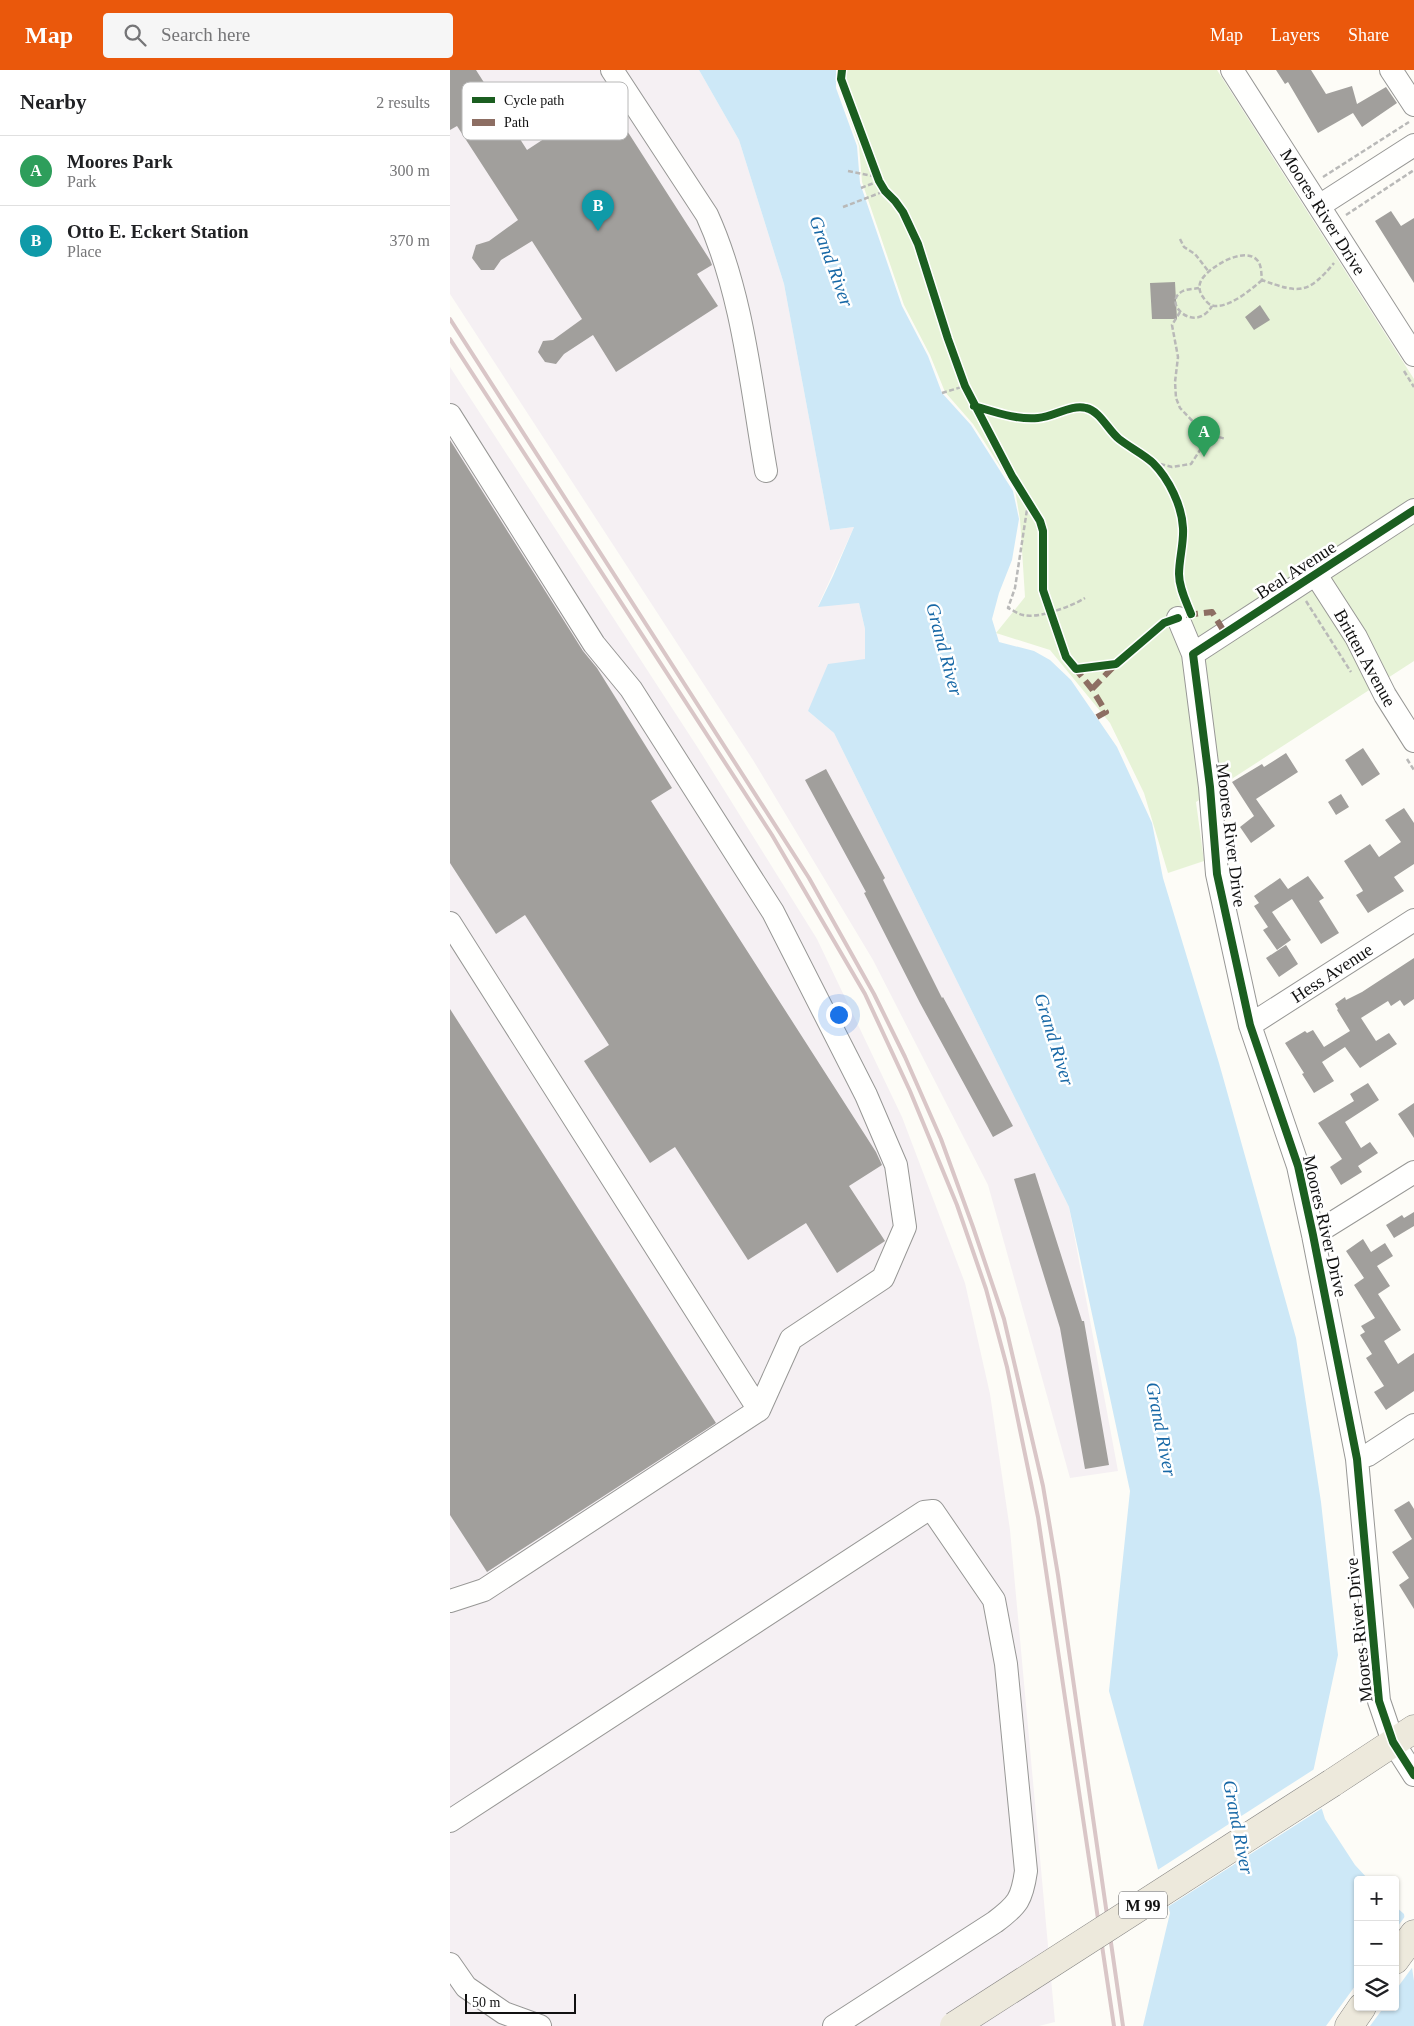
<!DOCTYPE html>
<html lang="en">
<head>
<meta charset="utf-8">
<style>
  :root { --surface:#fff; --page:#f6f6f6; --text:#202124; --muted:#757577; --line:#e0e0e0; --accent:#ea580c }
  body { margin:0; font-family:Georgia,serif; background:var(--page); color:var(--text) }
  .controls { position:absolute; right:15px; bottom:15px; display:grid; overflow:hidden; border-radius:5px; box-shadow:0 1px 4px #0004 }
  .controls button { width:45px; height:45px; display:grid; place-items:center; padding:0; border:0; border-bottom:1px solid var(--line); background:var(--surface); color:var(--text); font:25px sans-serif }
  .scale { position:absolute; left:15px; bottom:12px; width:111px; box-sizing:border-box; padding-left:5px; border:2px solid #111; border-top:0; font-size:14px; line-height:18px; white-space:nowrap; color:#111; -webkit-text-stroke:4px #fff; paint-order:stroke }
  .you { position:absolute; left:388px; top:944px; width:18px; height:18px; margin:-12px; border:4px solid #fff; border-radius:50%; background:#1a73e8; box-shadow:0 0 0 8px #1a73e833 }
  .badge { display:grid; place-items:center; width:32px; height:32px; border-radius:50%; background:var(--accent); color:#fff; font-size:16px; font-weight:700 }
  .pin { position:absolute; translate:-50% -41px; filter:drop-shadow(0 1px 2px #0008) }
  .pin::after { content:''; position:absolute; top:26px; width:18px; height:15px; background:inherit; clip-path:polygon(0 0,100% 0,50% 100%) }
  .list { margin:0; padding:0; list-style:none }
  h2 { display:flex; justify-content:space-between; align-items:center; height:65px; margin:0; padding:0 20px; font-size:21px }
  h2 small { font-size:16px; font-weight:400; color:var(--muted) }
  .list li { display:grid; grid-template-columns:32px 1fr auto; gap:15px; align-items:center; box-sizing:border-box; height:70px; padding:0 20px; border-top:1px solid var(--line) }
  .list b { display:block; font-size:19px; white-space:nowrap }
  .list p { margin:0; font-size:16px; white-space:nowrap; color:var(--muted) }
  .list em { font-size:16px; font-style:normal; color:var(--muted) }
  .icon { flex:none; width:28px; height:28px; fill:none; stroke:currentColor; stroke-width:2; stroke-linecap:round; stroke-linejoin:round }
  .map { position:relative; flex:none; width:964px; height:1956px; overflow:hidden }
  header { display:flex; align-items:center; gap:30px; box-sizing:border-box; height:70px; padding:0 25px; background:var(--accent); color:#fff }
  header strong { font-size:24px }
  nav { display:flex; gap:28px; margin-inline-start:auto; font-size:18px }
  .search { width:350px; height:45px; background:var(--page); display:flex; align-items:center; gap:12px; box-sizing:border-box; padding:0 18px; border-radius:5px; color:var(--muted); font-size:19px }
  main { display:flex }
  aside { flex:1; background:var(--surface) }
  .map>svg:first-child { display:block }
  .industrial { fill:#f5f0f3 }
  .green { fill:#e7f3d7 }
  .water { fill:#cde8f7 }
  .pier { fill:#fdfcf7 }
  .building { fill:#a19f9c }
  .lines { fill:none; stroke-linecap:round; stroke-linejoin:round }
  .minor-casing { stroke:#979795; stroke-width:24 }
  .major-casing { stroke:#858482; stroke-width:29 }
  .path { stroke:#b9b9b8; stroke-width:2.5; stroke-dasharray:5 2.5; stroke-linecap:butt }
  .minor { stroke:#fffffe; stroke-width:22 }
  .major { stroke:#ede9dc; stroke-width:28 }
  .rail { stroke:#d9c6c7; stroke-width:4 }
  .major-bridge-casing { stroke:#858482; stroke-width:29; stroke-linecap:butt }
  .major-bridge { stroke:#ede9dc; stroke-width:28 }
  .quiet { stroke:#8d6e63; stroke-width:6; stroke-dasharray:12 6; stroke-linecap:butt }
  .cycleway-casing { stroke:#fff; stroke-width:11 }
  .cycleway { stroke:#1b5e20; stroke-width:8 }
  .labels { text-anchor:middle; stroke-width:5; stroke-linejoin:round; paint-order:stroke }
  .shield { fill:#fff; stroke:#585858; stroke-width:1 }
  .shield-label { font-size:16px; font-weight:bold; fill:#111 }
  .street-label { font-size:18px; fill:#111; stroke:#fff }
  .water-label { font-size:19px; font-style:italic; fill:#1768a6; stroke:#fff }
  .key { fill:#fff; stroke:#b8b8b8; stroke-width:1 }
  .key-label { font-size:14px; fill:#111 }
</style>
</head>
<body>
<header>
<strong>Map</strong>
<div class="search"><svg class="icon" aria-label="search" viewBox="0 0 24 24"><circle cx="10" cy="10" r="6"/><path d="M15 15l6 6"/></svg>Search here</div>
<nav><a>Map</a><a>Layers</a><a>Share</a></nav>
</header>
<main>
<aside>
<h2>Nearby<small>2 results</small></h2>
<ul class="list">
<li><span class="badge" style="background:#2e9e5b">A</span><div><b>Moores Park</b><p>Park</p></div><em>300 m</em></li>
<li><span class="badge" style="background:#0f9aa8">B</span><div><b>Otto E. Eckert Station</b><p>Place</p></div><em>370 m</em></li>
</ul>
</aside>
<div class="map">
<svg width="964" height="1956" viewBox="0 0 964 1956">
  <rect width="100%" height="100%" fill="#fdfcf7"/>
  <path class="industrial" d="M0,0h249l40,70 45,144 46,246 24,-3 -36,79 41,-3 6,26v31l-57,51 26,22 235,474 49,264 -48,7 -82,-293 -115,-225 -120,-200 -303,-466z
    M0,297l248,381 119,191 85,178 63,166 25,111 20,136 45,492 -16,4h-589z"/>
  <path class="green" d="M388,0h379l197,309v282l-218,141 8,59 -36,12 -24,-80 -34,-70 -60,-73 -54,-17 29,-36 -5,-78 -5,-29 -42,-66 -28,-32 -15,-37 -26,-50 -42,-123 -3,-36 -20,-58z"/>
  <path class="water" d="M249,0h137v18l21,58 3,37 42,123 26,50 14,37 29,32 42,66 6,28 -7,41 -13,33 -7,26 7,23 35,9 16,9 21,20 46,67 35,76 11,55 56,185 77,275 25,164 17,153 -26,122 13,42 30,46 14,15h-11v127h37v-101l9,8 10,67v45h-271l27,-113 -61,-222 21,-200 -61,-284 -235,-474 -26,-22 20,-47 37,-5v-30l-6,-26 -41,4 15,-31 21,-49 -24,3 -46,-246 -45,-144z"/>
  <path class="pier" d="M866,1698l-2,9 10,30 -158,101 -10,-37z
    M956,1845l8,50 -19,26v-61z
    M908,1912v25h26l-14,19h-44z"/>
  <path class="building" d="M0,0h26l51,80 64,-42 18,28 15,-10 86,134 2,5 -15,9 21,32 -102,66 -23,-37 -29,19 -8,10 -11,-2 -7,-10 5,-11 10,-1 29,-21 -50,-78 -31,19 -7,10h-13l-9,-12 4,-13 13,-4 29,-21 -61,-94 -7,4z
    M826,0h35l15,24 26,-8 5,18 29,-17 11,16 -35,24 -9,-14 -35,20 -30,-51 -3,2z
    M941,141l10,15 13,-8v65l-39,-62z
    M725,212l2,37h-25l-2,-36z
    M810,235l10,15 -16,10 -9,-13z
    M0,370l133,211 14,17 75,120 -21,13 225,351 6,13 -33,21 36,55 -48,32 -31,-50 -58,37 -73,-113 -25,16 -66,-102 25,-16 -84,-130 -29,19 -46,-71z
    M913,678l17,26 -18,12 -17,-26z
    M836,683l12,19 -42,27 19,27 -24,17 -11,-16 14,-11 -22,-34 30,-18 2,3z
    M376,699l59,109 -2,2 59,118 1,-1 70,129 -20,11 -73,-134 -56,-110 2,-1 -61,-112z
    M891,724l8,13 -13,8 -8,-13z
    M954,738l10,15v41l-20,13 10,14 -36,22 -12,-18 7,-4 -1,-2 -18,-28 26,-17 9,13 22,-15 -16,-22z
    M858,806l16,22 -5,3 20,32 -18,11 -29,-45 -20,13 19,28 -14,10 -14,-20 5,-3 -14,-21 5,-3 -5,-7 26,-18 8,11z
    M836,875l12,19 -19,13 -13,-19z
    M964,888v41l-10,7 -4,-6 -9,6 -3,-5 -27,17 15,23 13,-8 8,11 -37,24 -15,-21 -23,15 12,19 -20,12 -12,-19 2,-1 -19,-30 20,-12 2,2 6,-3 11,17 26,-16 -13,-21 1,-1 -3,-5 10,-7 1,3 16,-8z
    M0,939l266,414 -229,149 -37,-57z
    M918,1013l11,17 -34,22 16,26 9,-6 8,11 -20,13 4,6 -21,13 -11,-18 12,-8 -24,-36 36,-22 -4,-7z
    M964,1033v35l-16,-24z
    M585,1103l47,148h2l25,144 -24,4 -25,-141 -46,-149z
    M964,1142v14l-20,12 -8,-13 16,-10 2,3z
    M913,1169l8,13 14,-9 8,13 -16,10 13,20 -12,8 23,36 -17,11 14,23 16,-11v38l-28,19 -12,-18 10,-6 -18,-28 6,-4 -12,-19 5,-3 -4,-6 14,-8 -21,-33 10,-7 -18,-27z
    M959,1431l5,8v100l-15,-24 10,-7 -17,-26 20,-13 -18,-29z"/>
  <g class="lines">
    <g class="minor-casing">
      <path id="minor" d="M162,0l95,145c36,79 44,171 59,256
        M782,0l182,285
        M941,0l23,35
        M869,136l95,-61
        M0,345l144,229 37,45 142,223 93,183 30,70 9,62 -22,51 -92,61 -32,71 -275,180 -34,11
        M866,505l40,62 29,58 29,46
        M728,548l15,36 17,133 7,87 33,151 48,141 15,69 44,224 22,242 14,41 21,33
        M743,584l221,-144
        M0,853l309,487
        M800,955l164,-105
        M863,1165l101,-63
        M907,1389l11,-4 46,-30
        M0,1751l474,-309 9,-1 61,89 12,64 20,207c-4,28 -8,34 -31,51l-161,104
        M0,1894l16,23 38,26 36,13"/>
    </g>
    <g class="major-casing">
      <path id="major" d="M882,1713l82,-54
        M945,1890l19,-26
        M899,1956l13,-19"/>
    </g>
    <path class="path" d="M398,101l30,6
      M873,107l86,-55
      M411,118l18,-7
      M393,137l42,-16
      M896,145l68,-45
      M730,169l4,8 11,7 14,18
      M812,210c-10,9 -36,31 -51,25 -3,-1 -6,-5 -8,-8 -4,-5 -5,-12 -1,-18 8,-12 40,-32 54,-20 6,5 5,14 6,21 38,14 46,14 72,-17
      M749,218c-5,1 -12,1 -16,3 -23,11 12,44 29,15
      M730,242l-8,13 6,32 -3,25 1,16 4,10 24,25 22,6
      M954,301l10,16
      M492,323l23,-7
      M703,392l19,5 19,-3 11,-17 2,-14
      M578,433l-13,85 -7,20c5,2 10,6 15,7 16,4 49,-9 62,-17
      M856,531l45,71
      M957,689l7,11"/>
    <use href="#minor" class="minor"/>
    <use href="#major" class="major"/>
    <path class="rail" d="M0,249l359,559 65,116 31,63 36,82 32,88 31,92 39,167 15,89 65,451
      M0,269l322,496 93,159 45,97 47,114 29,84 21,78 31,150 76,509"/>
    <g class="major-bridge-casing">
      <path id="major-bridge" d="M504,1956l378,-243"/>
    </g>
    <use href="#major-bridge" class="major-bridge"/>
    <path class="quiet" d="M736,545l26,-3 13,21
      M624,597l18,22 14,23 -9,5
      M642,619l24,-25"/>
    <g class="cycleway-casing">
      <path id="cycleway" d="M392,0l-1,9 38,102 6,10 10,10 8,11 15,32 30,95 17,47 47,90 28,45 3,10v59l23,67 10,12 40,-5 48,-41 14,-5
        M524,336c21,6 42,14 64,12 16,-1 33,-14 48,-10 14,3 22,22 33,31 10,8 26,16 34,24 16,16 29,43 30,65 1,15 -4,31 -4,46 0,14 7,27 12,40
        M964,440l-221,144 17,133 7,87 33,151 48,141 15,69 44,224 22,242 14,41 21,33"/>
    </g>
    <use href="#cycleway" class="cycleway"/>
  </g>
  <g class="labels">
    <rect class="shield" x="669" y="1821.5" width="48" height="27" rx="4"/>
    <g class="shield-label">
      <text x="693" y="1841">M 99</text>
    </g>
    <g class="street-label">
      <text transform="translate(873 142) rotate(58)" y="6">Moores River Drive</text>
      <text transform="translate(846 500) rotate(-33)" y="6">Beal Avenue</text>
      <text transform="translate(915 588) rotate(61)" y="6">Britten Avenue</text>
      <text transform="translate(781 765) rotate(83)" y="6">Moores River Drive</text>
      <text transform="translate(882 903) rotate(-33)" y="6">Hess Avenue</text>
      <text transform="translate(875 1156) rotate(77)" y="6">Moores River Drive</text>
      <text transform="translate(909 1560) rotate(-96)" y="6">Moores River Drive</text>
    </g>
    <g class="water-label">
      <text transform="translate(382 191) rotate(70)" y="7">Grand River</text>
      <text transform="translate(495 579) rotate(75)" y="7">Grand River</text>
      <text transform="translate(605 969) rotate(73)" y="7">Grand River</text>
      <text transform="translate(712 1359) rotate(79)" y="7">Grand River</text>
      <text transform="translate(789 1757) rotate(79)" y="7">Grand River</text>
    </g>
  </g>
  <rect x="12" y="12" width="166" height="58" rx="8" class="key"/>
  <rect x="22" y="27" width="23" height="6" fill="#1b5e20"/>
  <rect x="22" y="49" width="23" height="7" fill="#8d6e63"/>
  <g class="key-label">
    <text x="54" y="35">Cycle path</text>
    <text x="54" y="57">Path</text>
  </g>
</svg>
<div class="controls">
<button>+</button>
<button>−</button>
<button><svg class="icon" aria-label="layers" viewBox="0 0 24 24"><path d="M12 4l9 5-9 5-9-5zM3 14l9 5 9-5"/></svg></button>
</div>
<div class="scale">50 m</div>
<div class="you"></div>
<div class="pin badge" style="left:754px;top:387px;background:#2e9e5b">A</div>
<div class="pin badge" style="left:148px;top:161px;background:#0f9aa8">B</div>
</div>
</main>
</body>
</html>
